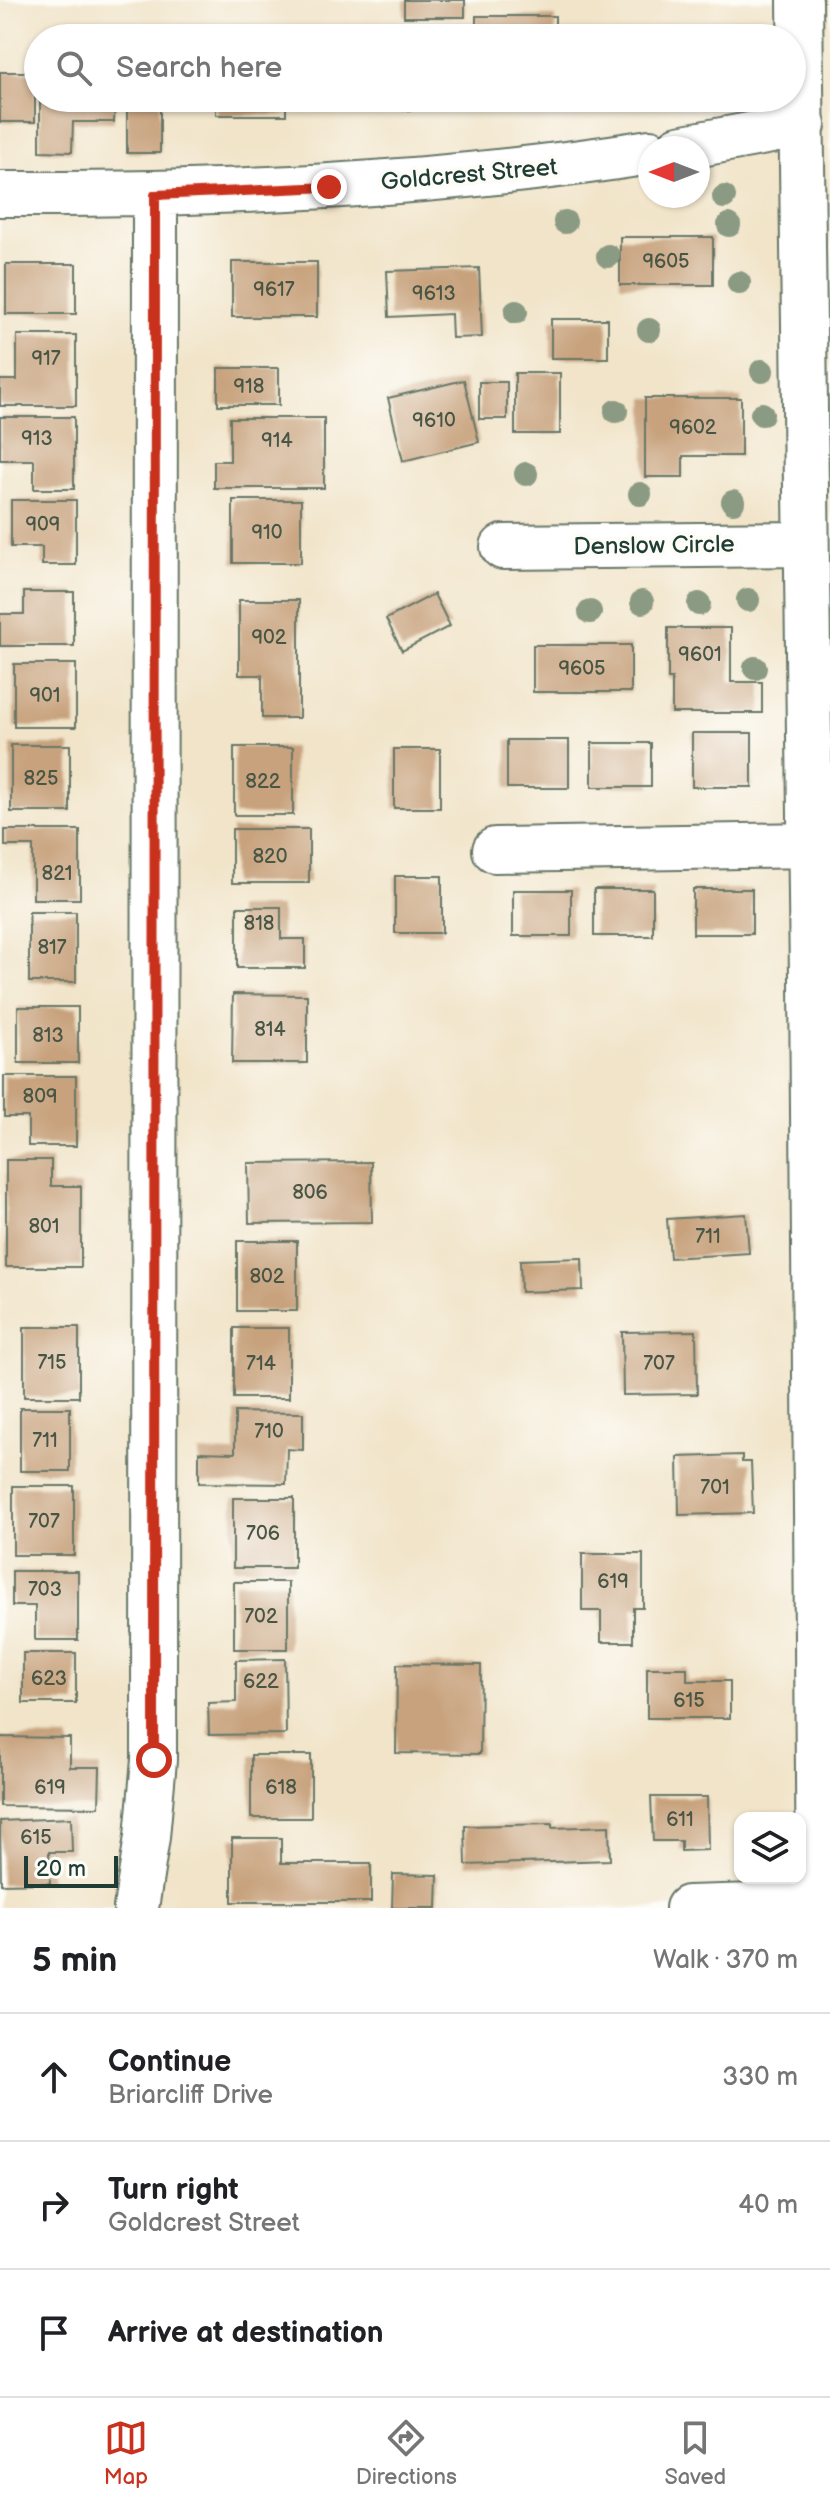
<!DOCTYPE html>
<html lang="en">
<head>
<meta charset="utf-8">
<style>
  :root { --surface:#fff; --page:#f6f6f6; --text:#202124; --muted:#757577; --line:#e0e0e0; --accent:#c8321e }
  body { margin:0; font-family:"Balsamiq Sans",sans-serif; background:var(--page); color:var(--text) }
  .controls { position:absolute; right:24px; bottom:24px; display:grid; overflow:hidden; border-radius:16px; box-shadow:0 2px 6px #0004 }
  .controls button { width:72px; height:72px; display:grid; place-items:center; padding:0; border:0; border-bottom:2px solid var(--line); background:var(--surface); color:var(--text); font:40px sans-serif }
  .compass { position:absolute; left:638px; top:136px; width:72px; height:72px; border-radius:50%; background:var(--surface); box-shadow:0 2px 6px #0004; rotate:270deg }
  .scale { position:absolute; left:24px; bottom:20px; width:94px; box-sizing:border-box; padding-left:8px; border:4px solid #1f3d34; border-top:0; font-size:22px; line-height:28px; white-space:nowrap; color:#1f3d34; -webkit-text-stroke:6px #fdfcf7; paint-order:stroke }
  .stop { position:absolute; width:24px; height:24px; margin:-18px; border:6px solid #c8321e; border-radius:50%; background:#fff }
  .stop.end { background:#c8321e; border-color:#fff; box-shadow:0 2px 8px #0008 }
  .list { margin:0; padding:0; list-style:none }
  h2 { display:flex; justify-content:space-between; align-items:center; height:104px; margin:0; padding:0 32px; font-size:34px }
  h2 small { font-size:26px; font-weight:400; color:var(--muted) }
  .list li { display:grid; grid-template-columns:52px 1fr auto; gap:24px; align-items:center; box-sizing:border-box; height:128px; padding:0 32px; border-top:2px solid var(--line) }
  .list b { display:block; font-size:30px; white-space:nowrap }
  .list p { margin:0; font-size:26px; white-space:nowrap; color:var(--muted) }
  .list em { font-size:26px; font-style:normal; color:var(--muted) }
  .icon { flex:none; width:44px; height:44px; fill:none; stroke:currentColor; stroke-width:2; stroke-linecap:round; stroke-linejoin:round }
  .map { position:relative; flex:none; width:830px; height:1908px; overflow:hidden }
  .search { position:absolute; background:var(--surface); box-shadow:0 2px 6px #0004; left:24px; right:24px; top:24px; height:88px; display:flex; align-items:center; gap:20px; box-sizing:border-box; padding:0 28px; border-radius:44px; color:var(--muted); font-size:30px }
  .sheet { height:488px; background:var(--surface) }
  nav { display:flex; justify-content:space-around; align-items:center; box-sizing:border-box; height:112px; border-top:2px solid var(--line); background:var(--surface); font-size:22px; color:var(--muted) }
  nav a { display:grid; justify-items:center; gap:4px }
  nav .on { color:var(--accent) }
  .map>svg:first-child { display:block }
  .building { fill:#c7a27d }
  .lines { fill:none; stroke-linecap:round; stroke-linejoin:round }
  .minor-casing { stroke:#687768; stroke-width:48 }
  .minor { stroke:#fff; stroke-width:44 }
  .tree { fill:#8b9a82 }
  .route { stroke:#c8321e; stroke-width:10 }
  .labels { text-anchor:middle; stroke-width:8; stroke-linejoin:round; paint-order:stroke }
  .number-label { font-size:20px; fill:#495646 }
  .street-label { font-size:24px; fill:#1f3d34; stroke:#fdfcf7 }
</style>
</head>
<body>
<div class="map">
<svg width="830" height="1908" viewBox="0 0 830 1908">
  <rect width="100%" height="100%" fill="#fdfcf7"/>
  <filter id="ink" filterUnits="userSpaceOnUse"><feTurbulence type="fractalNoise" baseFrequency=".0125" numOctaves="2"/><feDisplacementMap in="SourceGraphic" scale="16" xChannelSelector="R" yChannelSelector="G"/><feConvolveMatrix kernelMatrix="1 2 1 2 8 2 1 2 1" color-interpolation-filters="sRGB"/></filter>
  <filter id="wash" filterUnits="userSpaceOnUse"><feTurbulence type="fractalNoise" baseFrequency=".006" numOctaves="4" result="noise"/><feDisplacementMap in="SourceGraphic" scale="32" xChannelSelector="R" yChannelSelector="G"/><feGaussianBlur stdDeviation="1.8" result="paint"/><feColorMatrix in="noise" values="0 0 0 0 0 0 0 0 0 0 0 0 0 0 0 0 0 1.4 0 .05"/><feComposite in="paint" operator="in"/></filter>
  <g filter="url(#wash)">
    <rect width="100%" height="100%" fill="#f1e4c9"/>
    <g id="blocks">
      <path class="building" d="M404,0h61v17h-61z
        M476,16h79v22h-79z
        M402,27h60v11h-60z
        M0,72h35v50h-35z
        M40,98h75l-1,24h-41l-1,30 -32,-1z
        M127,98h74v5h-41v50h-33z
        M216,98h70v17h-70z
        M390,98h31v12h-31z
        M620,237h93v48h-93z
        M232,262h85v55h-85z
        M6,264h70v50h-70z
        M479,268l3,69 -30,1 -1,-24 -62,3 -2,-46z
        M551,319h57v39h-57z
        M17,335h59v71h-76v-26h17z
        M218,368h61v37h-61z
        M515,373h45v61h-45z
        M464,380l15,62 -76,19 -15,-63z
        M479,382h28v37h-28z
        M645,398h96v58h-58v21h-38z
        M0,417h74v72h-40v-29h-34z
        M230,418h94v70h-110v-27h16z
        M11,500h65v65h-34v-18h-31z
        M233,500h68v63h-68z
        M24,592h50v54h-74v-32h24z
        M434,594l16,32 -48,25 -16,-32z
        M239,600h60v118h-37v-43h-23z
        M668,628h63v54h31v31h-90v-34h-4z
        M533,645h98v47h-98z
        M14,664h62v63h-62z
        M692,733h60v54h-60z
        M507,740h62v48h-62z
        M592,743h59v44h-59z
        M11,745h59v67h-59z
        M234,747h59v68h-59z
        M394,749h46v59h-46z
        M232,829h77v54h-77z
        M5,830h75v69h-47v-53h-28z
        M395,876h47v57h-47z
        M594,889h59v47h-59z
        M693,889h59v45h-59z
        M513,890h58v46h-58z
        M237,907h44v32h24v29h-68z
        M29,912h47v70h-47z
        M233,994l74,1v68h-75z
        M18,1007h60v56h-60z
        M4,1076h72v70h-48v-29h-24z
        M6,1160h45v26h30v81h-75z
        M371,1162l1,60 -123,1 -1,-60z
        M746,1214l3,39 -79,5 -3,-39z
        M237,1241h60v70h-60z
        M582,1258l1,32 -62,2 -1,-32z
        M24,1327h55v70h-55z
        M234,1328h55v70h-55z
        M696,1331l1,63 -74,1 -1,-63z
        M20,1408h50v63h-50z
        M235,1412l68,1v37l-16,-1 -1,35 -87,-1v-31l36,1z
        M742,1455v7h9l2,51 -74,2 -1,-58z
        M13,1486h61v69h-61z
        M233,1498h61v70h-61z
        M582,1554h61v54h-10v34h-32v-31h-19z
        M12,1571h66v69h-43v-34h-23z
        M234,1582h54v67h-54z
        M23,1653h53v50h-53z
        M285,1659l1,75 -77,1 -1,-32 28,-1v-42z
        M397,1664l84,1 -1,89 -84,-1z
        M647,1668h40v13h43v37h-83z
        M0,1737l70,1v29h30l-1,40 -99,-1z
        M251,1755h60v63h-60z
        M651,1797h56l1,53 -27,1v-10h-28z
        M71,1818l1,34h-23l1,31 -49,1 -1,-63z
        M552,1824v4l57,-2 1,34 -144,5 -1,-39z
        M232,1838h49v25h90v39h-139z
        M393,1874l45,1 -1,33h-45z"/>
    </g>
  </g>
  <g filter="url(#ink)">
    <use href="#blocks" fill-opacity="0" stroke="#687768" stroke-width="2"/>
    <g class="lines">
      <g class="minor-casing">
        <path id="minor" d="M800,0l12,978 7,930
          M679,148l124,-23
          M0,194c218,1 435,-8 650,-42
          M503,547l302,-3
          M495,850l315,-5
          M136,1908l11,-71 7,-77 1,-1565
          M688,1908l131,-4"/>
      </g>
      <use href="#minor" class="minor"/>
    </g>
    <g class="tree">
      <circle cx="724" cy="197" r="12"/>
      <circle cx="565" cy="222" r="12"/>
      <circle cx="729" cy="225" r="12"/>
      <circle cx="608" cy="256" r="12"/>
      <circle cx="739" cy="283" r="12"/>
      <circle cx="516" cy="312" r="12"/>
      <circle cx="649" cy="330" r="12"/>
      <circle cx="762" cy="371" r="12"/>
      <circle cx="616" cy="411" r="12"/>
      <circle cx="762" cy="414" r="12"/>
      <circle cx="526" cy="474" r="12"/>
      <circle cx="640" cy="494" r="12"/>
      <circle cx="733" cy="502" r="12"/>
      <circle cx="748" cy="600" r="12"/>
      <circle cx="642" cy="602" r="12"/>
      <circle cx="699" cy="604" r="12"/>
      <circle cx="590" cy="612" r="12"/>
      <circle cx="755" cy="668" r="12"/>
    </g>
  </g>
  <g class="lines" filter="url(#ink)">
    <path class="route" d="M154,1760l1,-1565 174,-8"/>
  </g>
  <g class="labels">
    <g class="number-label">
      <text x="666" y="268">9605</text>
      <text x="274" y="296">9617</text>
      <text x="434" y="300">9613</text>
      <text x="46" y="365">917</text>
      <text x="249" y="393">918</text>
      <text x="434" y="427">9610</text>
      <text x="693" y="434">9602</text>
      <text x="37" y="445">913</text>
      <text x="277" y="447">914</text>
      <text x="43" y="531">909</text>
      <text x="267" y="539">910</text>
      <text x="269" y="644">902</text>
      <text x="700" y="661">9601</text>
      <text x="582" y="675">9605</text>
      <text x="45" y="702">901</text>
      <text x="41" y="785">825</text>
      <text x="263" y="788">822</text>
      <text x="270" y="863">820</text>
      <text x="57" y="880">821</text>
      <text x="259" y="930">818</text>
      <text x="52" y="954">817</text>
      <text x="270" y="1036">814</text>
      <text x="48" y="1042">813</text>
      <text x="40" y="1103">809</text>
      <text x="310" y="1199">806</text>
      <text x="44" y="1233">801</text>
      <text x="708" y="1243">711</text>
      <text x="267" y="1283">802</text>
      <text x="52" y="1369">715</text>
      <text x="261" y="1370">714</text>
      <text x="659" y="1370">707</text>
      <text x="269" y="1438">710</text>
      <text x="45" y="1447">711</text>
      <text x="715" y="1494">701</text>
      <text x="44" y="1528">707</text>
      <text x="263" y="1540">706</text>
      <text x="613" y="1588">619</text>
      <text x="45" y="1596">703</text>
      <text x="261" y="1623">702</text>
      <text x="49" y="1685">623</text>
      <text x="261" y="1688">622</text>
      <text x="689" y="1707">615</text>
      <text x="50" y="1794">619</text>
      <text x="281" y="1794">618</text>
      <text x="680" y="1826">611</text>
      <text x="36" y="1844">615</text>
    </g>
    <g class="street-label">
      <text transform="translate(469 174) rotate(-5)" y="8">Goldcrest Street</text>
      <text transform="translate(654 545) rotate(-1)" y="8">Denslow Circle</text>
    </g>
  </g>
</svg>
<div class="controls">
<button><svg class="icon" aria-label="layers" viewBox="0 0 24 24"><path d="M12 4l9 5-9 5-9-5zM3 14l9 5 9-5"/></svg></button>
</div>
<svg class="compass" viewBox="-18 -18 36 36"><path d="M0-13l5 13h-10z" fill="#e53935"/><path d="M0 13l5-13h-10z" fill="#757577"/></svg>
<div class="scale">20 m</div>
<div class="stop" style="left:154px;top:1760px"></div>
<div class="stop end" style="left:329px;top:187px"></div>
<div class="search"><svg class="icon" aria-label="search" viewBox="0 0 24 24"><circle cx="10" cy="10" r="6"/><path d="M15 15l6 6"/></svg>Search here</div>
</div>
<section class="sheet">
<h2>5 min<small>Walk · 370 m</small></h2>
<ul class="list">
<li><svg class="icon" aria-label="ahead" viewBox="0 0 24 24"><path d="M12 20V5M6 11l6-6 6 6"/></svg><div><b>Continue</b><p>Briarcliff Drive</p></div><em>330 m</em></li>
<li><svg class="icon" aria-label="right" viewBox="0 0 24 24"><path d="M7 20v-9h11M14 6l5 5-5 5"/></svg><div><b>Turn right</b><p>Goldcrest Street</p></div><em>40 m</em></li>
<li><svg class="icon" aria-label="arrive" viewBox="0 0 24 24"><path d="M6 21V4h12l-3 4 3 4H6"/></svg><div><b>Arrive at destination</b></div></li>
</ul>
</section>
<nav>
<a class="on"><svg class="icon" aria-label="map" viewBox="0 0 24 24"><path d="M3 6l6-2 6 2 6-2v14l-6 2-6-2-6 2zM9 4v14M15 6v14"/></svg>Map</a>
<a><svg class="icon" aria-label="directions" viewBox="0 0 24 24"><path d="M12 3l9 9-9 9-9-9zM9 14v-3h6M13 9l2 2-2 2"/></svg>Directions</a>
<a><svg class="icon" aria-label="saved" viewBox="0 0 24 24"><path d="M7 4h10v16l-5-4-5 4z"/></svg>Saved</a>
</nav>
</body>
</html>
